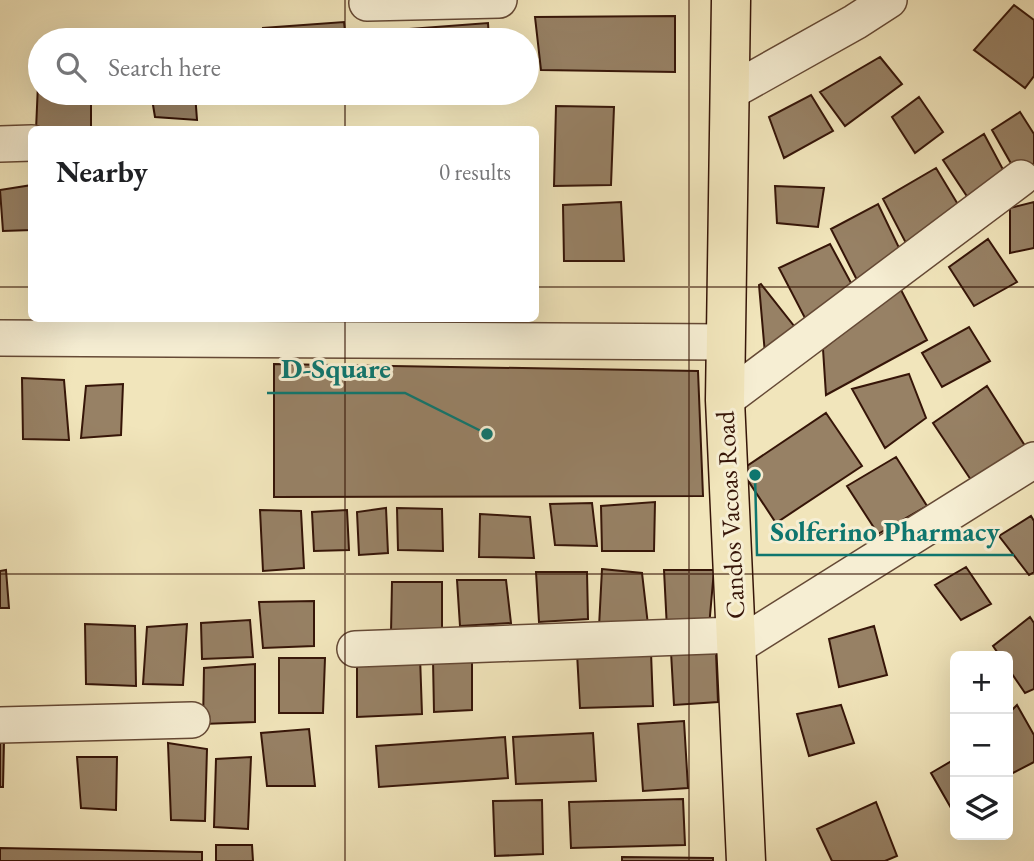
<!DOCTYPE html>
<html lang="en">
<head>
<meta charset="utf-8">
<style>
  :root { --surface:#fff; --page:#f6f6f6; --text:#202124; --muted:#757577; --line:#e0e0e0 }
  body { margin:0; font-family:"EB Garamond",serif; background:var(--page); color:var(--text) }
  .controls { position:absolute; right:21px; bottom:21px; display:grid; overflow:hidden; border-radius:10px; box-shadow:0 7px 28px #0002 }
  .controls button { width:63px; height:63px; display:grid; place-items:center; padding:0; border:0; border-bottom:2px solid var(--line); background:var(--surface); color:var(--text); font:35px sans-serif }
  .list { margin:0; padding:0; list-style:none }
  h2 { display:flex; justify-content:space-between; align-items:center; height:91px; margin:0; padding:0 28px; font-size:30px }
  h2 small { font-size:23px; font-weight:400; color:var(--muted) }
  .icon { flex:none; width:38px; height:38px; fill:none; stroke:currentColor; stroke-width:2; stroke-linecap:round; stroke-linejoin:round }
  .map { position:relative; flex:none; width:1034px; height:861px; overflow:hidden }
  .search { position:absolute; background:var(--surface); box-shadow:0 7px 28px #0002; left:28px; top:28px; width:511px; height:77px; display:flex; align-items:center; gap:18px; box-sizing:border-box; padding:0 24px; border-radius:38px; color:var(--muted); font-size:26px }
  .panel { position:absolute; background:var(--surface); box-shadow:0 7px 28px #0002; left:28px; top:126px; width:511px; height:196px; border-radius:10px }
  .map>svg:first-child { display:block }
  .building { fill:#978165; stroke:#361508; stroke-width:2 }
  .lines { fill:none; stroke-linecap:round; stroke-linejoin:round }
  .minor-casing { stroke:#654935; stroke-width:38 }
  .major-casing { stroke:#361508; stroke-width:41 }
  .minor { stroke:#f6eed3; stroke-width:35 }
  .major { stroke:#f1e5bb; stroke-width:38 }
  .grid { fill:none; stroke:#361508; stroke-width:2; stroke-opacity:0.55 }
  .labels { text-anchor:middle; stroke-width:6; stroke-linejoin:round; paint-order:stroke }
  .street-label { font-size:26px; fill:#361508; stroke:#f6eed3 }
  .leader { fill:none; stroke:#0f766e; stroke-width:2.5 }
  .callout-dot { fill:#0f766e; stroke:#f6eed3; stroke-width:2.5 }
  .callout-label { font-size:28px; text-anchor:middle; font-weight:bold; fill:#0f766e; stroke:#f6eed3; stroke-width:6; stroke-linejoin:round; paint-order:stroke }
</style>
</head>
<body>
<div class="map">
<svg width="1034" height="861" viewBox="0 0 1034 861">
  <rect width="100%" height="100%" fill="#f1e5bb"/>
  <filter id="stains"><feTurbulence type="fractalNoise" baseFrequency=".00286" numOctaves="4"/><feColorMatrix values="0 0 0 0 .2 0 0 0 0 .09 0 0 0 0 .02 0 0 0 .5 -.17"/></filter>
  <radialGradient id="worn" r=".72"><stop offset=".6" stop-color="#630" stop-opacity="0"/><stop offset="1" stop-color="#630" stop-opacity=".3"/></radialGradient>
  <path class="building" d="M1014,5l20,15v56l-9,12 -51,-38z
    M675,16v56l-134,-2 -6,-53z
    M344,22l2,18h-82l-1,-12z
    M488,23l1,17h-79v-11z
    M880,57l22,27 -57,42 -25,-34z
    M40,83v10h51v37h-55l2,-46z
    M151,93h44l2,27 -42,-3z
    M811,95l22,36 -49,27 -15,-41z
    M919,97l24,35 -28,21 -23,-36z
    M556,106l58,1 -3,78 -57,1z
    M1020,112l14,22v29l-17,11 -25,-44z
    M984,134l23,43 -33,30 -31,-47z
    M936,168l29,48 -57,31 -25,-48z
    M32,185v45l-29,1 -3,-41z
    M775,186l49,2 -6,39 -41,-4z
    M621,202l3,59h-60l-1,-56z
    M1034,202v46l-24,5v-45z
    M878,204l24,50 -45,26 -26,-51z
    M988,239l29,43 -43,24 -25,-39z
    M830,244l27,50 -51,26 -27,-52z
    M761,284l37,47 -33,23 -6,-69z
    M900,288l27,52 -101,55 -3,-46z
    M969,327l21,34 -48,26 -20,-34z
    M274,364l424,7 5,125 -429,1z
    M909,374l17,44 -41,30 -33,-59z
    M22,378l42,2 5,60 -46,-1z
    M123,384l-2,51 -40,3 5,-52z
    M987,386l40,63 -54,34 -40,-60z
    M826,413l36,53 -86,57 -35,-53z
    M896,457l31,49 -49,28 -31,-48z
    M655,502l-1,49h-52l-1,-45z
    M592,503l5,43 -42,-1 -5,-41z
    M386,508l2,45 -29,2 -2,-43z
    M397,508l45,1 1,42 -45,-1z
    M260,510l41,1 3,57 -41,3z
    M347,510l2,40 -35,1 -2,-39z
    M480,514l50,3 4,41 -55,-1z
    M1031,516l3,5v51l-5,3 -30,-39z
    M966,567l25,37 -30,16 -26,-35z
    M602,569l40,4 6,52 -49,2z
    M6,570l3,38h-9v-37z
    M664,570h50l-5,57 -42,2z
    M536,572h51l1,47 -49,3z
    M457,580h49l5,43 -51,3z
    M392,582h50v52l-51,-1z
    M314,601v45l-51,2 -4,-46z
    M1030,617l4,6v66l-9,4 -17,-25v-12h-8l-7,-10z
    M250,620l3,37 -51,2 -1,-36z
    M85,624l50,2 1,60 -50,-2z
    M187,624l-4,61 -40,-1 4,-57z
    M874,626l13,49 -48,12 -10,-48z
    M651,652l2,54 -73,2 -3,-55z
    M671,652h45l2,50 -44,3z
    M420,656l2,58 -65,3v-58z
    M279,658h46l-2,55h-44z
    M472,659v51l-38,2 -1,-52z
    M255,664v58l-52,2 1,-56z
    M841,705l13,38 -45,13 -12,-42z
    M1017,705l17,30v27l-23,12 -3,-5v-55z
    M684,721l4,67 -45,3 -5,-67z
    M309,729l6,57h-48l-6,-53z
    M593,733l3,48 -80,3 -3,-47z
    M505,737l3,41 -129,9 -3,-41z
    M0,741h4l-1,46h-3z
    M168,743l39,6 -2,72 -34,-1z
    M77,757h40l-1,53 -35,-2z
    M251,757l-3,72 -34,-2 2,-68z
    M955,759v56l-24,-42z
    M683,799l2,46 -114,3 -2,-46z
    M542,800l1,54 -48,2 -2,-55z
    M876,802l21,54 -12,5h-53l-15,-32z
    M216,845h36l1,16h-37z
    M0,848l202,4v9h-202z
    M622,857l91,1v3h-91z"/>
  <g class="lines">
    <g class="minor-casing">
      <path id="minor" d="M367,3l132,-3
        M730,92l125,-70 34,-22
        M0,144l32,-1
        M0,338l725,4
        M725,400l296,-222
        M736,647l298,-187
        M355,649l381,-14
        M0,725l192,-5"/>
    </g>
    <g class="major-casing">
      <path id="major" d="M731,0l-6,400 21,461"/>
    </g>
    <use href="#minor" class="minor"/>
    <use href="#major" class="major"/>
  </g>
  <path class="grid" d="M345,0v40M689,0v861M345,93v37M0,287h32M536,287h498M345,318v543M0,574h1034"/>
  <g class="labels">
    <g class="street-label">
      <text transform="translate(730 515) rotate(-93)" y="9">Candos Vacoas Road</text>
    </g>
  </g>
  <path class="leader" d="M487 434L405 393H267M755 475L757 555H1014"/>
  <g class="callout-dot">
    <circle cx="487" cy="434" r="7"/>
    <circle cx="755" cy="475" r="7"/>
  </g>
  <g class="callout-label">
    <text x="336" y="378">D-Square</text>
    <text x="885" y="541">Solferino Pharmacy</text>
  </g>
  <rect width="100%" height="100%" filter="url(#stains)"/>
  <rect width="100%" height="100%" fill="url(#worn)"/>
</svg>
<div class="controls">
<button>+</button>
<button>−</button>
<button><svg class="icon" aria-label="layers" viewBox="0 0 24 24"><path d="M12 4l9 5-9 5-9-5zM3 14l9 5 9-5"/></svg></button>
</div>
<div class="search"><svg class="icon" aria-label="search" viewBox="0 0 24 24"><circle cx="10" cy="10" r="6"/><path d="M15 15l6 6"/></svg>Search here</div>
<section class="panel">
<h2>Nearby<small>0 results</small></h2>
<ul class="list">
</ul>
</section>
</div>
</body>
</html>
